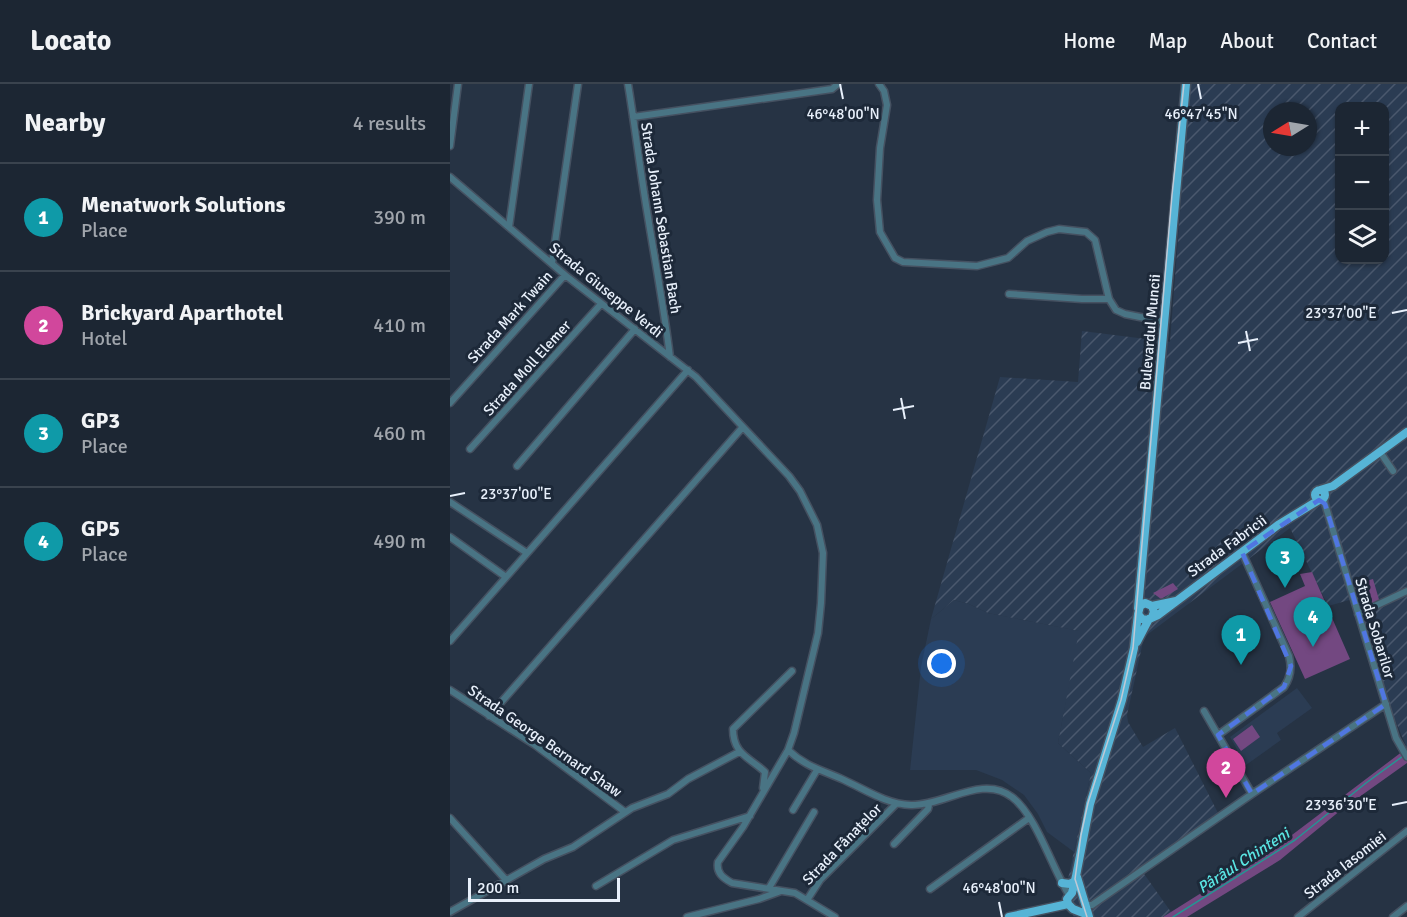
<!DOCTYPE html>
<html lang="en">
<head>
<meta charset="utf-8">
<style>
  :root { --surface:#1c2633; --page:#252e3b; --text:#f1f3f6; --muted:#a0a5ac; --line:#3a434e; --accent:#efa378 }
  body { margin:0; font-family:Signika,sans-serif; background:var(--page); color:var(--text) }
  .controls { position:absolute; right:18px; top:18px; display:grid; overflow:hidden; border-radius:12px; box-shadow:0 2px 4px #0004 }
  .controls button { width:54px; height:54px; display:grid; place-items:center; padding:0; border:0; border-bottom:2px solid var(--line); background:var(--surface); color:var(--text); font:30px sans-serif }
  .compass { position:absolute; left:813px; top:18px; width:54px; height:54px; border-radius:50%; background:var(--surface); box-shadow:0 2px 4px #0004; rotate:259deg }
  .scale { position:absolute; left:18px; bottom:15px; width:152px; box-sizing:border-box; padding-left:6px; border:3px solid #e8f0fb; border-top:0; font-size:16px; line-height:21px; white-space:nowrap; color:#e8f0fb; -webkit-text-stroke:4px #1d2939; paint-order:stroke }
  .you { position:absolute; left:492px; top:580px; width:21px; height:21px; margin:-15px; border:4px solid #fff; border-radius:50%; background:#1a73e8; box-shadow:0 0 0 9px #1a73e833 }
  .badge { display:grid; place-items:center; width:39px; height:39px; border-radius:50%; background:var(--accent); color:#fff; font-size:20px; font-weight:700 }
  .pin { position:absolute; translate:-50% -50px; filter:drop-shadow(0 2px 3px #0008) }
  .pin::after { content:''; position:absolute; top:32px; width:21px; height:18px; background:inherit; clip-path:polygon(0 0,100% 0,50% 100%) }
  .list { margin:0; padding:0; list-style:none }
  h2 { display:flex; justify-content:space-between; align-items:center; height:78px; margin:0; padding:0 24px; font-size:26px }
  h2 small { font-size:20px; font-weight:400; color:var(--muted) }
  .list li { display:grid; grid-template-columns:39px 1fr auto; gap:18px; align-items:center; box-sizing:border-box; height:108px; padding:0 24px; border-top:2px solid var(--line) }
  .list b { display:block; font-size:22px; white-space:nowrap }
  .list p { margin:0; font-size:20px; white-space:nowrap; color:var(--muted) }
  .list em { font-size:20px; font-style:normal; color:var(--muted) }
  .icon { flex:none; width:33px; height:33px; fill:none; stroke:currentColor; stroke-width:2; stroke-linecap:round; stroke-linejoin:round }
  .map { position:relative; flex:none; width:957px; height:833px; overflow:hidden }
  header { display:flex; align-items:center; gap:36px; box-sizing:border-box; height:84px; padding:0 30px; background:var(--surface); border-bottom:2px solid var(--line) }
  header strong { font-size:28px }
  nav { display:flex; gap:33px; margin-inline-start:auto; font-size:21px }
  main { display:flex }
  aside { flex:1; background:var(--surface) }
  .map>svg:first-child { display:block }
  .built { fill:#2b3c53 }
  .industrial { fill:url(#industrial-furrows); fill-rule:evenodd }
  .green { fill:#734881 }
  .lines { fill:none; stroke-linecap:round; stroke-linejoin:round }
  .stream { stroke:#249593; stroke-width:1.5 }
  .minor-casing { stroke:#455161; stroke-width:9 }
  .major-casing { stroke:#455161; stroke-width:11 }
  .minor { stroke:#497484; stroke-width:6 }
  .major { stroke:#56b4d6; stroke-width:8 }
  .tram { stroke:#c0c9d5; stroke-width:1.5 }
  .marked { fill:none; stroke:#5076e1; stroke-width:4.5; stroke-dasharray:12 8; stroke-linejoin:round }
  .ticks { fill:none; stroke:#e8f0fb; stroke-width:2 }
  .labels { text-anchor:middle; stroke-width:6; stroke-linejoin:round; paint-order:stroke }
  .street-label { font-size:15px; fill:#e8f0fb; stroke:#1d2939 }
  .water-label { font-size:16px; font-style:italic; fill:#5ae5e3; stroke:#1d2939 }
  .ticks-label { font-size:15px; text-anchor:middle; fill:#e8f0fb; stroke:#1d2939; stroke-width:6; stroke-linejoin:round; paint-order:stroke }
</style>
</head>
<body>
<header>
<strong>Locato</strong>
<nav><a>Home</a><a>Map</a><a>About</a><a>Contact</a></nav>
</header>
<main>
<aside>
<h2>Nearby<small>4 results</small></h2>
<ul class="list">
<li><span class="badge" style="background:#0f9aa8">1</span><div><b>Menatwork Solutions</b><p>Place</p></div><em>390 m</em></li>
<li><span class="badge" style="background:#d1479c">2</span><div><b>Brickyard Aparthotel</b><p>Hotel</p></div><em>410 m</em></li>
<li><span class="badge" style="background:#0f9aa8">3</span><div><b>GP3</b><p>Place</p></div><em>460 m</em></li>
<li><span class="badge" style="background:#0f9aa8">4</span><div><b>GP5</b><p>Place</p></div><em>490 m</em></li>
</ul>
</aside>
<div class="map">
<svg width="957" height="833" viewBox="0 0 957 833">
  <defs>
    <pattern id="industrial-furrows" width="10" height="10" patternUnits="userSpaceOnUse" patternTransform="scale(1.5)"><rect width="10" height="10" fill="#2b3c53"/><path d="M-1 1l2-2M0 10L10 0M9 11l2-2" fill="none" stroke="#4a586d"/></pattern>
  </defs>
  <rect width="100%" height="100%" fill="#263344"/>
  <path class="built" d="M504,516l15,4 19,9 92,18 -22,112 33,30 -17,79 -27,-20 -9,-18 -14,-19 -22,-15 -26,-10h-66l11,-103 10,-48z
    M847,604l15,20 -35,25 4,7 -35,25 -16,-28z"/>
  <path class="industrial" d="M740,0h217v664l-28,-66 -26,-83 -25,7 -38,-78 -146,109 -17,78 1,7 15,25 32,-19 43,85 -76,58 29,41 -8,5h-89l-6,-18v-20l23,-106 -33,-30 21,-112 -91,-18 -19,-9 -15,-4 -23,19 69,-242 78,5 4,-51 88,11zM890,22h44v154h-44zM822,27h36v36h-36z"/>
  <path class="green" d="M862,488l38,87 -45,20 -35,-77 35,-16 -5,-12z
    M923,495l7,24 -18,1 -7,-20z
    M723,499l5,6 -17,10 -8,-6z
    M802,641l8,12 -19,14 -8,-12z
    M957,664v15l-66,47 -61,50 -93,57h-24l121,-76z"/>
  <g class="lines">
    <path class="stream" d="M723,833l122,-77 71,-57 37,-27"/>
    <g class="minor-casing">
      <path id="minor" d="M178,0c7,42 12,85 19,127 8,49 17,97 23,146
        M429,0l5,7 3,14 -7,43 -3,52 3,32 15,26 8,4 74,4 31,-8 19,-17 20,-9 12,-3 27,3 9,8 14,59 7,11 9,4 40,8
        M183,33l199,-28 6,-5
        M0,62l8,-62
        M0,93l115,98 131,102 93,99 11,15 17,34 6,28 -2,50 -3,30 -24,100 -6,17 -45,77 -25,35c-2,11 5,16 14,21l63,10 40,24
        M59,143l20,-143
        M102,179l26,-179
        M559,210l73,5h27
        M0,319l115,-128
        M20,365l131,-145
        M930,368l13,19
        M67,382l118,-137
        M874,414l1,6 71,234 11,19
        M0,418l77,51
        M0,453l56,40
        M908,530l49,-23
        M0,557l238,-271
        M0,606l85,55 90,67
        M754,627l48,83
        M39,632l253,-288
        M768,651l66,-48c7,-10 8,-19 5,-31l-47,-104
        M338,666c18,17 34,20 56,30 22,10 42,24 67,25 33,1 72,-31 101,-8 24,18 40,71 57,98
        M313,704l2,-16c-16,-15 -32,-18 -32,-43l59,-58
        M343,726l24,-40
        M0,734l56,62
        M444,760l34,-35 1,-4
        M146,802l77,-46 77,-24
        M319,804l45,-76
        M480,805l99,-71
        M357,816l13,-20 76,-76
        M635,821h7l160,-111 134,-90
        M0,828l94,-53 29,-12 59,-39 36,-14 20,-15 51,-27
        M237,833l72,-18 22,-8
        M848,833l109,-86
        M943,833l14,-11"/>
    </g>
    <g class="major-casing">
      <path id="major" d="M865 411a5 5 0 1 1 10 0a5 5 0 1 1-10 0Z
        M870,406l13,-4 74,-54
        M702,522l24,-5
        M688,524l48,-524
        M702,533l2,-5 -2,-6 -7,-3 -5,3 -2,8 4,5 5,1 11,-5 120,-90 41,-25
        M687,558l12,-23
        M627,793l12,40
        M612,799l8,1 5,-3
        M618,820l-1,-5 5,-6 4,-17 14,-72 32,-104 12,-52 4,-34
        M618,820l5,5 15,6
        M559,833l59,-13"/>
    </g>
    <use href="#minor" class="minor"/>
    <use href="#major" class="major"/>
    <path class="tram" d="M637,833l-12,-38 6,-44 7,-32 33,-103 12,-52 39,-453 12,-111"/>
  </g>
  <path class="marked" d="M869,416l6,4 61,200 -134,90 -34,-59 66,-48 7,-21 -49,-114z"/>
  <path class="ticks" d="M390,0l3,15M748,0l3,15M942,229l15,-3M796,247l4,20M788,259l20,-4M451,314l4,21M443,326l21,-4M0,412l15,-3M942,721l15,-3M549,818l3,15"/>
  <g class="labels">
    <g class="street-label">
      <text transform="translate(211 134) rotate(81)" y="5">Strada Johann Sebastian Bach</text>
      <text transform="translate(156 206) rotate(39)" y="5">Strada Giuseppe Verdi</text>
      <text transform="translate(60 233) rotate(-48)" y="5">Strada Mark Twain</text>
      <text transform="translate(700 248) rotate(-85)" y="5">Bulevardul Muncii</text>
      <text transform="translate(77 284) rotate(-48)" y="5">Strada Moll Elemer</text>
      <text transform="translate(777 462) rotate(-36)" y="5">Strada Fabricii</text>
      <text transform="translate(925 544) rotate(73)" y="5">Strada Sobarilor</text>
      <text transform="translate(95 657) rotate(35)" y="5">Strada George Bernard Shaw</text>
      <text transform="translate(392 760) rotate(-46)" y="5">Strada Fânațelor</text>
      <text transform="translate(895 781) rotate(-38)" y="5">Strada Iasomiei</text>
    </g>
    <g class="water-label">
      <text transform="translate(793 776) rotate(-33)" y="6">Pârâul Chinteni</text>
    </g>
  </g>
  <g class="ticks-label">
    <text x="393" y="35">46°48'00"N</text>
    <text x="751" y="35">46°47'45"N</text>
    <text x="891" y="234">23°37'00"E</text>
    <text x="66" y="415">23°37'00"E</text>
    <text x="891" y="726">23°36'30"E</text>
    <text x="549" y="809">46°48'00"N</text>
  </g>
</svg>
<div class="controls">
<button>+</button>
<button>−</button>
<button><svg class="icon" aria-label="layers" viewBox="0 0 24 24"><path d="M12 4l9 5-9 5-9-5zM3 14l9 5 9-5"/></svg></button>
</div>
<svg class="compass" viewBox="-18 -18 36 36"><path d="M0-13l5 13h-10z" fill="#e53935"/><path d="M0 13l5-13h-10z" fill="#a0a5ac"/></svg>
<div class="scale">200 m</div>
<div class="you"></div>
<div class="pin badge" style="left:791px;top:581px;background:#0f9aa8">1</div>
<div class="pin badge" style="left:776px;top:714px;background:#d1479c">2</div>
<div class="pin badge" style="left:835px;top:504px;background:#0f9aa8">3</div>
<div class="pin badge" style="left:863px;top:563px;background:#0f9aa8">4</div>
</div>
</main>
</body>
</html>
